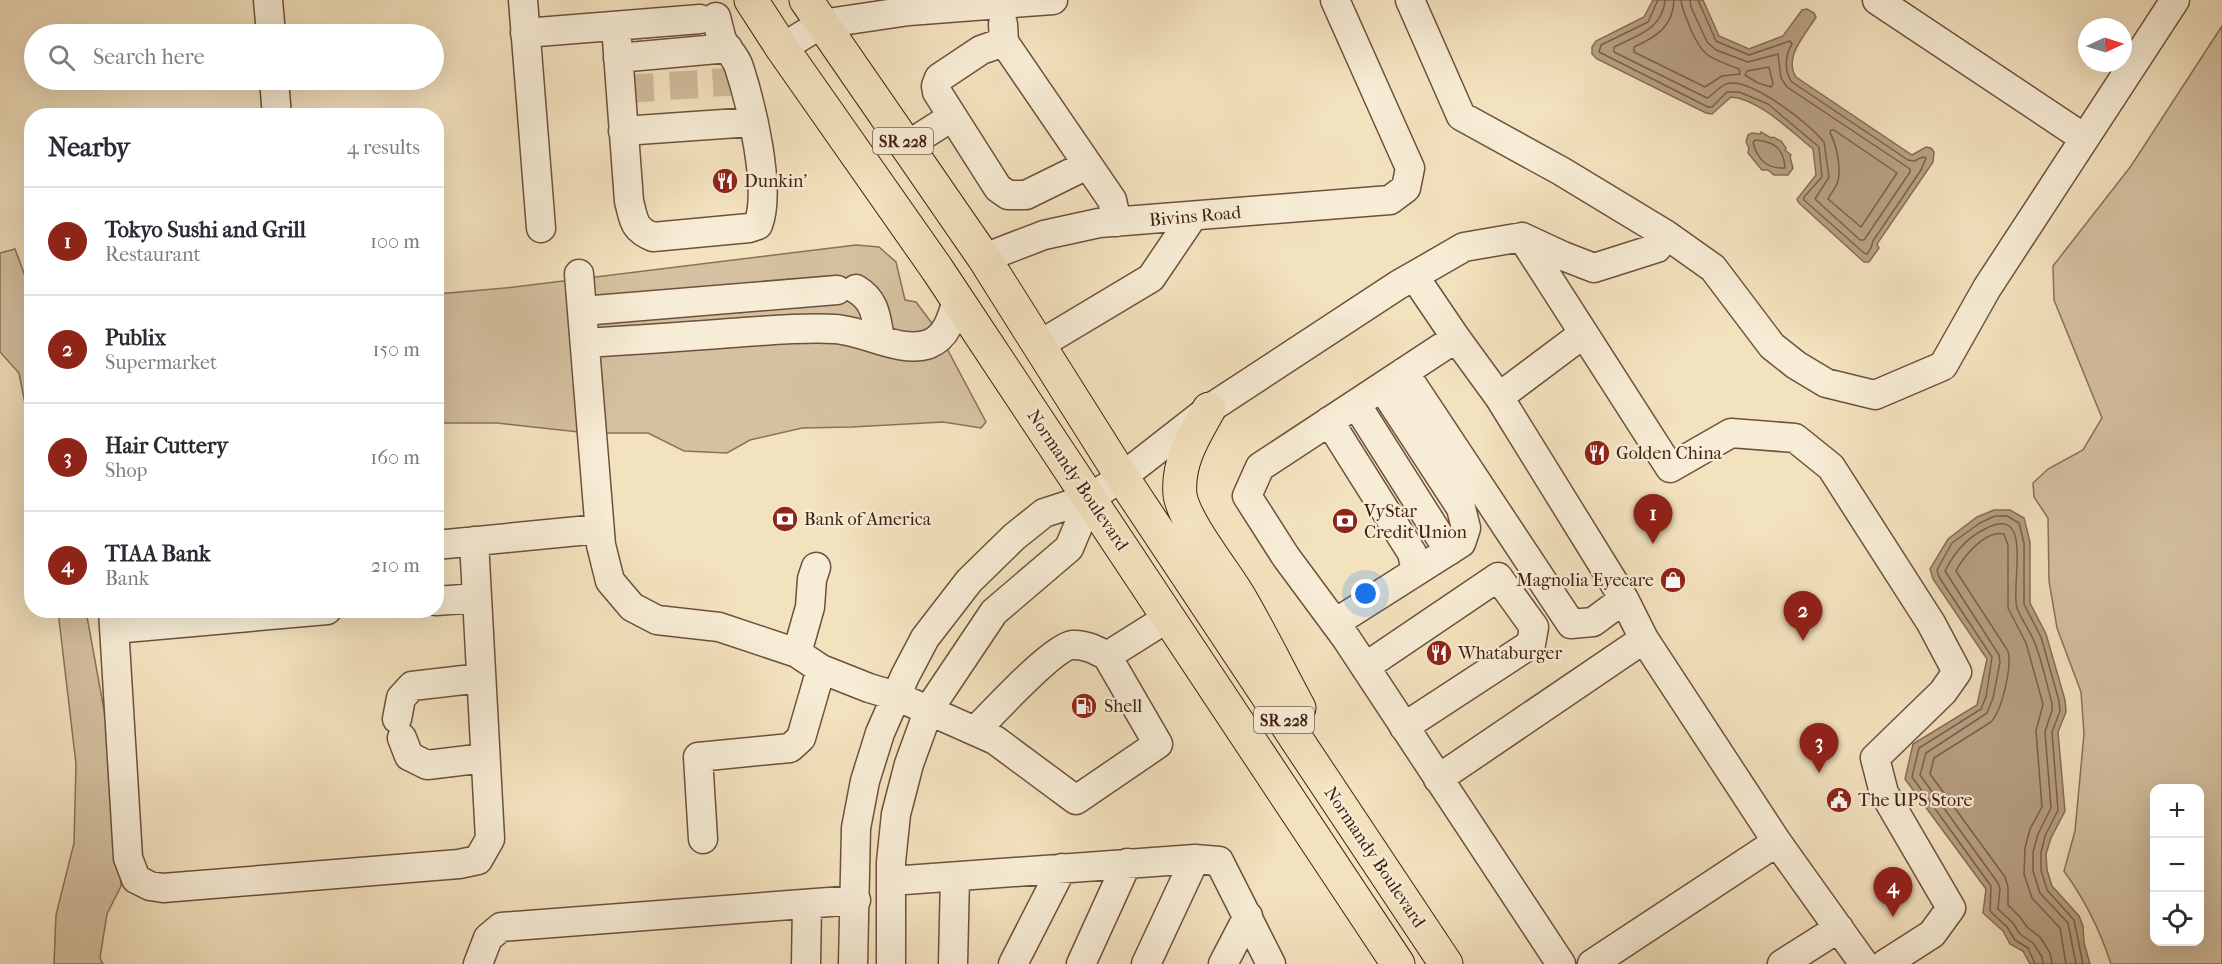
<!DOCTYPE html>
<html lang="en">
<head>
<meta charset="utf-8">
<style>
  :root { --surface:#fff; --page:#f2f2f3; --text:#2b2b33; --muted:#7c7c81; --line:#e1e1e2; --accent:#8f2418 }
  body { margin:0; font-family:"IM FELL French Canon",serif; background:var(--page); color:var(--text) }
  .controls { position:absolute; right:18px; bottom:18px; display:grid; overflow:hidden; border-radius:12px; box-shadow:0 6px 24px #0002 }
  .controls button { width:54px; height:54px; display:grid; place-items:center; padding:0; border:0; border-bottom:2px solid var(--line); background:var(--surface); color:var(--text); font:30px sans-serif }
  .compass { position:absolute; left:2078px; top:18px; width:54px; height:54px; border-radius:50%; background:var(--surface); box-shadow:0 6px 24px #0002; rotate:86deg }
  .you { position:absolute; left:1366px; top:594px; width:21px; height:21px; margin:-15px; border:4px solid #fff; border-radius:50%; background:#1a73e8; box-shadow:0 0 0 9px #1a73e833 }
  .badge { display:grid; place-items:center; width:39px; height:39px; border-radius:50%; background:var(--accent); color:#fff; font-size:20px; font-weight:700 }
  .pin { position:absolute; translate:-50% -50px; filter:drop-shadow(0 2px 3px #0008) }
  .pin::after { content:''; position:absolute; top:32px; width:21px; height:18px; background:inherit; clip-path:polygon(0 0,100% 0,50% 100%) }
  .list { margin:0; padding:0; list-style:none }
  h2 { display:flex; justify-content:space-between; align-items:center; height:78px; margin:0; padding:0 24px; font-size:26px }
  h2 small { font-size:20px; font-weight:400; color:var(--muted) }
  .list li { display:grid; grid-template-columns:39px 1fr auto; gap:18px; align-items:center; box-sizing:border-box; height:108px; padding:0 24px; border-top:2px solid var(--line) }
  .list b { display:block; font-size:22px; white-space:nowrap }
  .list p { margin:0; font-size:20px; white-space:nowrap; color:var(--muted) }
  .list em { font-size:20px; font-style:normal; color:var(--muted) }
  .icon { flex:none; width:33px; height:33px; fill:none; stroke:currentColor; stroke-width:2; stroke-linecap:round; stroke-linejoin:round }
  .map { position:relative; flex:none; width:2222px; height:964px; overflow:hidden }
  .search { position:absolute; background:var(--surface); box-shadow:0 6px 24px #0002; left:24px; top:24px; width:420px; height:66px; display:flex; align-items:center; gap:15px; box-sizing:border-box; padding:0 21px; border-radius:33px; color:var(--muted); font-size:22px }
  .panel { position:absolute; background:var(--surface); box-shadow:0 6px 24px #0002; left:24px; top:108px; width:420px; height:510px; border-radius:24px }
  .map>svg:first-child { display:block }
  .green { fill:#d5c1a1; stroke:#8c7059; stroke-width:1.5; fill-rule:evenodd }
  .water { fill:#b7a083; stroke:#886d55; stroke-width:1.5 }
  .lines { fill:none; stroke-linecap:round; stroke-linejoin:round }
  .shore { stroke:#7c604a; stroke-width:1.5 }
  .minor-tunnel { stroke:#d0bb9b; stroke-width:28; stroke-dasharray:28 14; stroke-linecap:butt }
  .minor-casing { stroke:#6e503c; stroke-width:31 }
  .major-casing { stroke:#422011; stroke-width:35 }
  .minor { stroke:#f7ecd5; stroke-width:28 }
  .major { stroke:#f3e2be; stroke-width:33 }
  .labels { text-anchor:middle; stroke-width:4.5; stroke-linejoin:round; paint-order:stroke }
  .shield { fill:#f7ecd5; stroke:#785d4c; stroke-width:1.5 }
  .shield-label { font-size:16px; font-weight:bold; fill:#422011 }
  .poi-label { font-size:18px; fill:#422011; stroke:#f7ecd5; text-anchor:start }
  .street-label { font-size:18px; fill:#422011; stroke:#f7ecd5 }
</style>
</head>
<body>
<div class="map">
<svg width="2222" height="964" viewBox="0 0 2222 964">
  <rect width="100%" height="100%" fill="#f3e2be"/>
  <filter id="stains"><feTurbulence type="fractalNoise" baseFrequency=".00333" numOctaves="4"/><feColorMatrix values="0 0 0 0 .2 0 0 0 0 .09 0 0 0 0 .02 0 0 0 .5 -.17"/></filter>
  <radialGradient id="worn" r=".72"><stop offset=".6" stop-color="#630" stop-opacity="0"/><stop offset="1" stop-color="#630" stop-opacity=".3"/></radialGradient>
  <path class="green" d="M2222,26v938h-111c-11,-34 -26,-64 -47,-93l11,-40 9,-97 -3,-42 -24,-64 -8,-47 -1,-63 -14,-21 -1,-14 15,-14 35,-19 19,-32 -48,-118 -1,-34 78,-100zM2154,788h46v154h-46z
    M856,245l23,2 17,15 9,38 11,2 21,28 49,92 -5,6 -38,-6 -91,5 -50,1 -52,12 -23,13 -43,-2 -36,-18h-60l-91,-10h-60v-129l68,-6z
    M15,249l16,43v142l-12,-61 -19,-21v-99z
    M58,611h28l30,165 4,56 1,54 -14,28 -7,44 3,6h-49l2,-49 18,-72 2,-79z"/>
  <path class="water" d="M1653,0h50l16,36 30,13 34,-13 19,-26 5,-1 7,4 2,4c-10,17 -33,40 -20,60l116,78 14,-8 5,1 3,4 -1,10 -56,82 2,4 -10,14h-5l-65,-59 -2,-4 19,-24 -3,-26c-21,-17 -54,-50 -82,-52l-19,17 -6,-1 -109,-54 -5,-5v-7l4,-6 48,-24z
    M1761,132l10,6 2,-1 8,4 5,7 -1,2 6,5 -1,2 3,11 -5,7h-14l-6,-5h-6l-14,-17 1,-5 -3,-6 2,-7 4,-2 8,1z
    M1994,510h16l14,8 6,24v61l16,31 19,66 1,12 -8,20 7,79 -14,27 -5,16 1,16 5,16 27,30 4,10 1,17 6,21h-60l-7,-13 -13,-7 -7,-13 -20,-18 3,-24 -81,-110 8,-35 64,-39 10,-46 -54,-80 -3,-10 18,-30 29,-22z"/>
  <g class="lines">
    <path class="shore" d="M1658,0l-10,22 -47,23 -2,7 109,55h4l15,-15h12l29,12 51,43 3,30 -18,20v3l60,53 3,1 4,-6 2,-7 48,-71 5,-12 -3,-1 -9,4 -6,-1 -116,-78c-8,-10 -7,-27 0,-38l-2,-3 -41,14 -33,-14 -18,-41
      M1665,0c-2,29 -29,36 -51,47v5l93,46c8,-4 13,-14 23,-15 25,-2 78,40 94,59l5,35 -14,22 45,41h4l46,-68v-3l-123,-82 -6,-9 -3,-24 -30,8 -32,-12 -9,-8 -16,-35 -1,-7
      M1674,0c-1,27 -18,37 -40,47v5l71,35 17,-11 18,-2 -1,-5c-30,-12 -35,-10 -49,-41 -3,-10 -8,-18 -9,-28
      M1769,67l4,17 -2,3 -13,-4 -13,-8 2,-4z
      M1831,130h3l63,43 -36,54 -33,-28c3,-6 8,-11 10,-18 3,-13 -1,-36 -8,-48z
      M1755,140c19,1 29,9 30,28 -18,1 -27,-8 -32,-25z
      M2035,964l-7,-16 -13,-8 -8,-13 -17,-16 1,-25 -79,-109 7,-29 62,-39 5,-12 6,-40 -53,-80 -2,-7 15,-27 28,-20 15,-7h12l12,7 5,20v61l17,33 18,64 1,10 -8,21 6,78 -13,26 -4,17v17l6,20 27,30 9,44
      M2043,964l-1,-7 -9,-14 -13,-9 -7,-11 -15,-14 2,-20 -2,-6 -78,-108 6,-22 61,-40 6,-15 7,-36 -1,-7 -54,-84c9,-18 21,-33 40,-42 50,-27 25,57 32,79 4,11 12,21 17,33 8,19 12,41 18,62v7l-7,22 6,76 -13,26 -5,18v19l7,22 28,30 8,41
      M2052,964l-2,-11 -10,-16 -13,-10 -7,-10 -12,-12v-18l-3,-10 -75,-103 4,-16 57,-36c11,-12 21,-54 17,-71l-52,-80c7,-14 30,-42 48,-37l4,11v63l18,35 17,61 -7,27 6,76 -12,22 -5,19 -1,26 8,24 28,30 6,36"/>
    <path class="minor-tunnel" d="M726,68l2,37
      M683,71l2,37
      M639,74l2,37"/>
    <g class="minor-casing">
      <path id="minor" d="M268,0l3,34
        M523,0l18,228
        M1410,0l51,116 100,55 104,63 48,34 59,78 24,19 30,18 49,12 68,-29 44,-78 188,-288
        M1877,0l207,138
        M1003,24l1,18 108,158 5,22
        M616,26l13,175c5,19 4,28 24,36l96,-9 9,-3c14,-36 -7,-121 -19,-158 -3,-10 -12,-18 -17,-27 -2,-7 -4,-15 -6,-23
        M525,33l175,-14
        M1004,42l-23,8 -42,28 -3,8 1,6 61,96 10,7h18l61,-30
        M782,48l39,-24 88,-13 144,-11
        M618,58l110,-10
        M274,80l3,36
        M623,131l129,-9
        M906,146l46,-29
        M1522,237l148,231 61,-35 64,5 36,29 100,156 26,49 -14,20 -68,66 9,35 67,115 -19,26 -47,30
        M984,258l60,-23 55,-12 291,-23 16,-12 4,-20 -75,-168
        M579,274l22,271 9,36 22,26 25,13 62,7 78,26
        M1414,276l42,62 -196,129 -13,29 39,61 60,81 215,326
        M856,289c20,12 20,28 24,50
        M582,311l255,-21
        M1456,338l43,59 84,-63
        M585,343c48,-3 97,-6 146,-10 34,-2 69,-6 104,-4 31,2 65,25 94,15 18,-7 23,-27 28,-44
        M1039,345l112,-67 42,-62
        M1404,372l167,252 22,-2 31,-23
        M1499,397l125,202 20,40 133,203 87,122
        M1356,404l93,147
        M1329,421l83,132 4,18
        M436,545l163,-16
        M816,567l-4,12 -2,28 -13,46 24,16 48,19 27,8 99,44 81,60 82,-56 -51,-88 62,-39
        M436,601l41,-3
        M113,610l15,248 8,21 14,7 13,2 296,-24 19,-4 12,-21 -16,-298
        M1335,623l126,-80 5,-15 -5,-20 -79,-121
        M114,629l213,-19
        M1365,667l133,-90 36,50 -3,17 -127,83
        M397,719l4,-21 11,-12 69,-8
        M975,731c17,-17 77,-83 97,-86 13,-1 24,5 35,11
        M402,738l7,18 18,9 58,-7
        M1438,779l206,-140
        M703,839l-5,-82 92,-9 11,-10 20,-69
        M891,881l304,-22 24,2 52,103
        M478,964l10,-26 13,-11 355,-27
        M806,964l1,-60
        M853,964l3,-136 9,-47 15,-48 25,-57 20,-38 44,-57 45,-44 30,-24 46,-15 32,-21 87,-68 189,-124 66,-38 58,-10 41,19 31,12 63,-20 8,-14
        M891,964v-102l5,-48 13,-50 20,-55 65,-97 75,-64 21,-50
        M953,964l2,-87
        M1013,964l49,-96
        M1081,964l46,-101
        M1146,964l49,-105
        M1223,964l25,-48
        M1592,964l185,-122
        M1782,964l57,-36"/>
    </g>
    <g class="major-casing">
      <path id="major" d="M751,0l31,48 155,221 461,695
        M806,0l178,258 138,219 324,487
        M1209,409c-15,27 -32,53 -29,86 4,27 45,77 60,103 21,36 39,73 59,110"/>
    </g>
    <use href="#minor" class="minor"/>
    <use href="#major" class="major"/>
  </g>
  <defs>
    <g id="restaurant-disc" transform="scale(1.35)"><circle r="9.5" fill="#8f2418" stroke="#f7ecd5"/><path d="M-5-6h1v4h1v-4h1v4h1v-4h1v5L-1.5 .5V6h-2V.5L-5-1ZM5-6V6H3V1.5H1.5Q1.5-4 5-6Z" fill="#fff"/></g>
    <g id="bank-disc" transform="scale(1.35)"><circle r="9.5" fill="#8f2418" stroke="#f7ecd5"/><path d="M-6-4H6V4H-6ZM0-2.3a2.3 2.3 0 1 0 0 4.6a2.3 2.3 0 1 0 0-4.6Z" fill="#fff"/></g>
    <g id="shop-disc" transform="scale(1.35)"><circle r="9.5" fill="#8f2418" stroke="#f7ecd5"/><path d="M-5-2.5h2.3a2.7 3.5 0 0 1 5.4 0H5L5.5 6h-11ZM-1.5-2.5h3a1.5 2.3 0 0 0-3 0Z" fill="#fff"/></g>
    <g id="fuel-disc" transform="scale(1.35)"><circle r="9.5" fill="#8f2418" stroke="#f7ecd5"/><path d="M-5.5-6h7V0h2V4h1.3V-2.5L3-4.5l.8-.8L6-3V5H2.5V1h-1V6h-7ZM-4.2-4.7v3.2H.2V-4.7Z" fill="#fff"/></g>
    <g id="civic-disc" transform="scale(1.35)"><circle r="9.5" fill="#8f2418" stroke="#f7ecd5"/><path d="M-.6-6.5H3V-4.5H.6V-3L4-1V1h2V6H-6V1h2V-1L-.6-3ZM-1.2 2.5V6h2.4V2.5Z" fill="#fff"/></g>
  </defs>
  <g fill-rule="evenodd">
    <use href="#restaurant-disc" x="725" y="181"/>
    <use href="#restaurant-disc" x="1597" y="453"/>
    <use href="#bank-disc" x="785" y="519"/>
    <use href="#bank-disc" x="1345" y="521"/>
    <use href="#shop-disc" x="1673" y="580"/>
    <use href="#restaurant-disc" x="1439" y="653"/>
    <use href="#fuel-disc" x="1084" y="706"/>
    <use href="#civic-disc" x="1839" y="800"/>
  </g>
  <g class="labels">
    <g class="shield">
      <rect x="873" y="128" width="60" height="26" rx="4.5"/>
      <rect x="1254" y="707" width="60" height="26" rx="4.5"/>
    </g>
    <g class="shield-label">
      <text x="903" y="147">SR 228</text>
      <text x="1284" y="726">SR 228</text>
    </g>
    <g class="poi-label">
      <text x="744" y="187">Dunkin'</text>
      <text x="1616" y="459">Golden China</text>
      <text x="1364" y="517">VyStar<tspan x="1364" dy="21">Credit Union</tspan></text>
      <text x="804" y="525">Bank of America</text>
      <text x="1654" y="586" text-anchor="end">Magnolia Eyecare</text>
      <text x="1458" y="659">Whataburger</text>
      <text x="1104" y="712">Shell</text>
      <text x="1858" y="806">The UPS Store</text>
    </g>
    <g class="street-label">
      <text transform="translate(1195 216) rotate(-5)" y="6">Bivins Road</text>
      <text transform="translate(1078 480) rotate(56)" y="6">Normandy Boulevard</text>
      <text transform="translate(1375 857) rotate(56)" y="6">Normandy Boulevard</text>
    </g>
  </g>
  <rect width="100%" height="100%" filter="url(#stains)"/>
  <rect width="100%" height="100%" fill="url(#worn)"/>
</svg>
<div class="controls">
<button>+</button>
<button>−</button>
<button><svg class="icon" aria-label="locate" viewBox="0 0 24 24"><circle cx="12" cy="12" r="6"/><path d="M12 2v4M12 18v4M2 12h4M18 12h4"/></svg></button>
</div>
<svg class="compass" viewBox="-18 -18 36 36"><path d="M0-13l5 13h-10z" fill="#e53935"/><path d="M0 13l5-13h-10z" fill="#7c7c81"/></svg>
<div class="you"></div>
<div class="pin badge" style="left:1653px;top:544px">1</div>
<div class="pin badge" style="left:1803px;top:641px">2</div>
<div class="pin badge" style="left:1819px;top:773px">3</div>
<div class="pin badge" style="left:1893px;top:917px">4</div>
<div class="search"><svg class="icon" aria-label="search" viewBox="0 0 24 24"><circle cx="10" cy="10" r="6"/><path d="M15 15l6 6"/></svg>Search here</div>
<section class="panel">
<h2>Nearby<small>4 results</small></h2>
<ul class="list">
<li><span class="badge">1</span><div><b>Tokyo Sushi and Grill</b><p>Restaurant</p></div><em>100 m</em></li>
<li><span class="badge">2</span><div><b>Publix</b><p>Supermarket</p></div><em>150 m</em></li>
<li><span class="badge">3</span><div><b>Hair Cuttery</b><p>Shop</p></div><em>160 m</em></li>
<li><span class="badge">4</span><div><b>TIAA Bank</b><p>Bank</p></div><em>210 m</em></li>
</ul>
</section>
</div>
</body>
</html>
